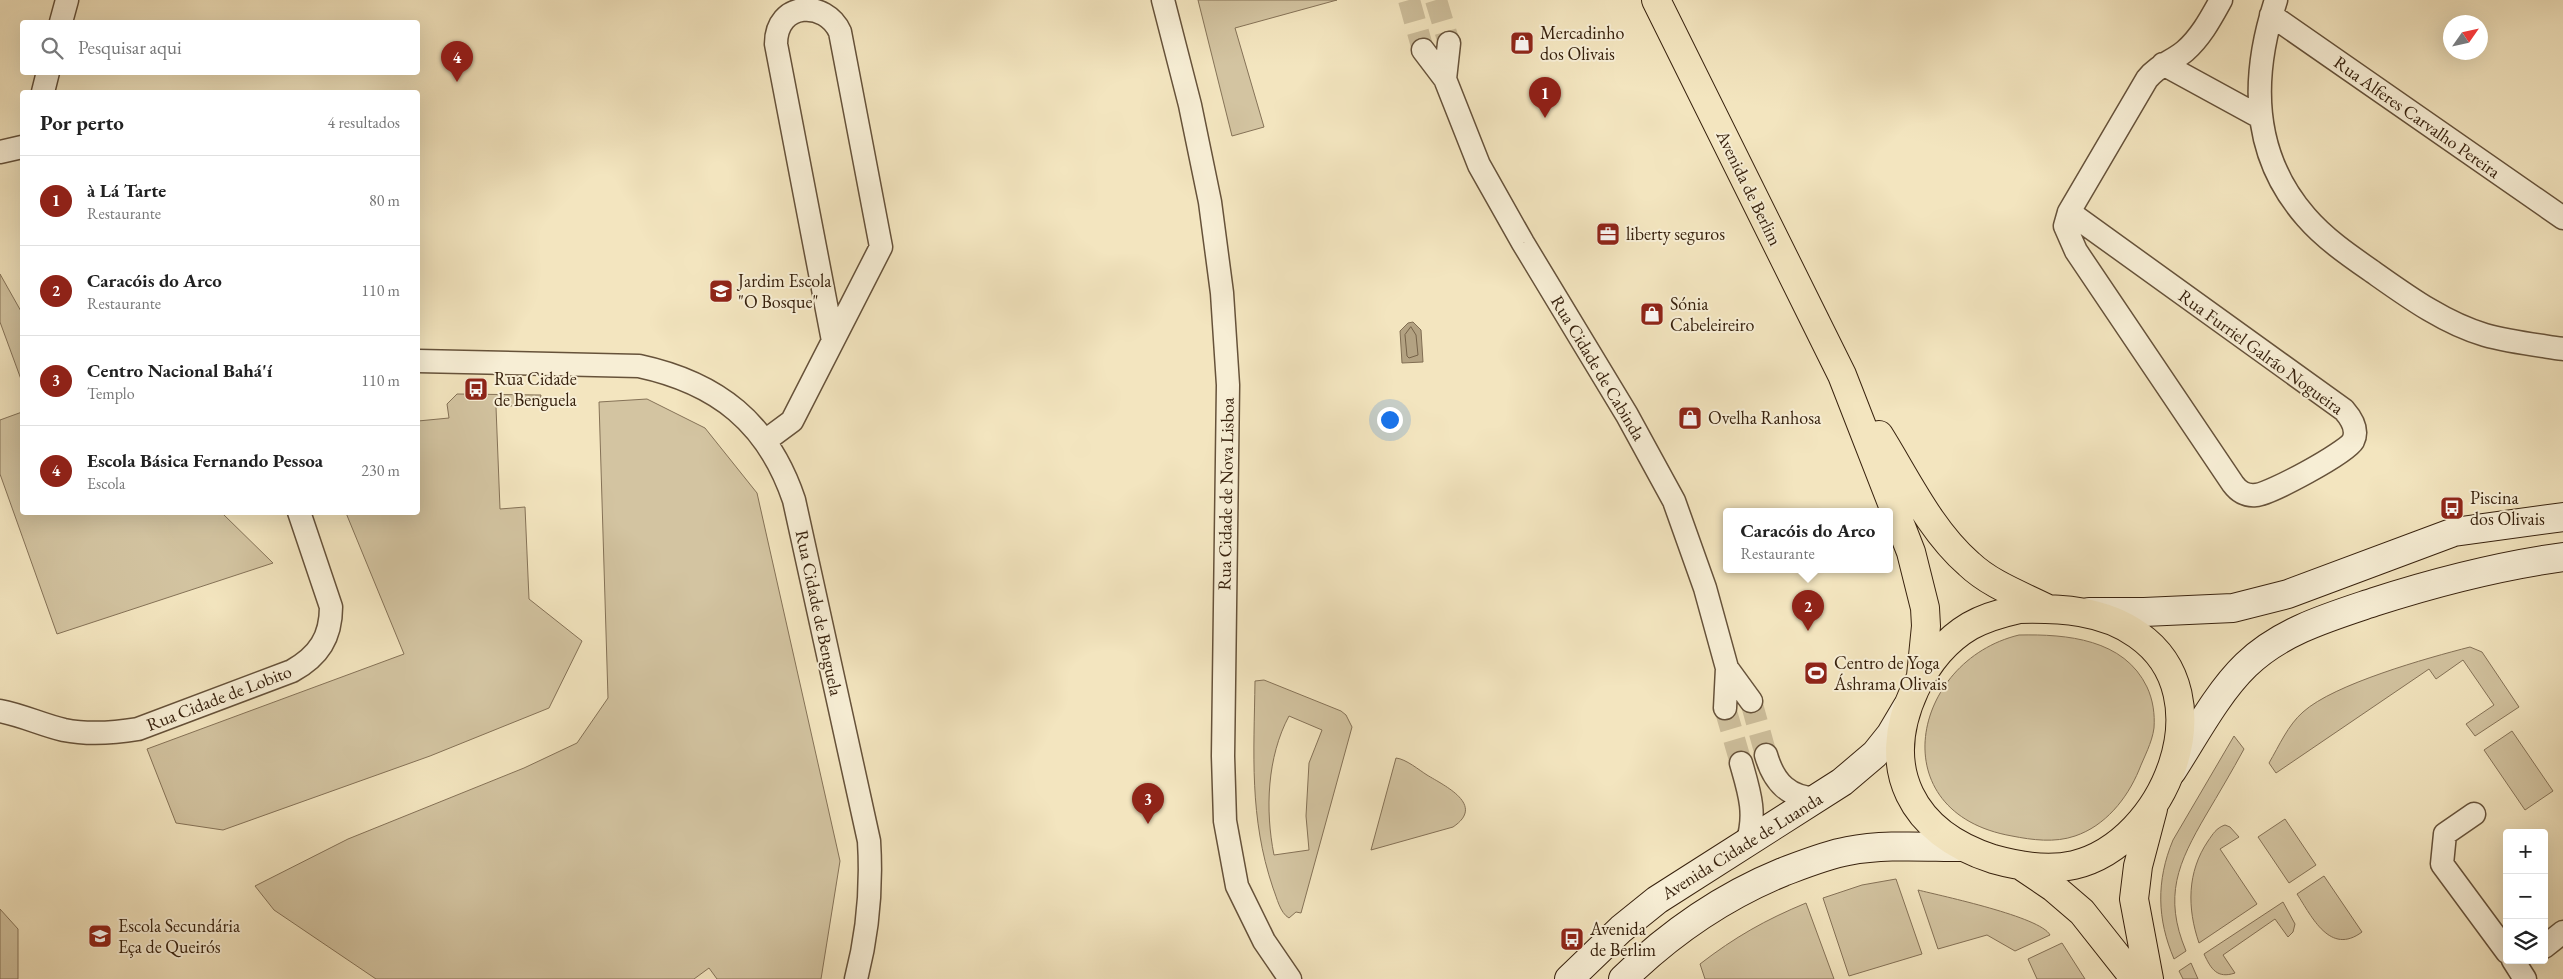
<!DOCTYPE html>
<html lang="pt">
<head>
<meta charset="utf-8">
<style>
  :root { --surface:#fff; --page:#f2f2f2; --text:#222; --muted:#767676; --line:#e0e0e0; --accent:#8f2418 }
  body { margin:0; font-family:"EB Garamond",serif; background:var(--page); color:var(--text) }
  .controls { position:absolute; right:15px; bottom:15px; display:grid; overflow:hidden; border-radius:5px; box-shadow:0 5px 20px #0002 }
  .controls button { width:45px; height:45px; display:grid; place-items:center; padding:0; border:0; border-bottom:1px solid var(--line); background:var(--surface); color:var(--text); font:25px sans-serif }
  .compass { position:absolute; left:2443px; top:15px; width:45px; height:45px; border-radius:50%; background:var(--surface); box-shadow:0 5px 20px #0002; rotate:56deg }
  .you { position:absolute; left:1389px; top:419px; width:18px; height:18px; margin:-12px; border:4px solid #fff; border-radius:50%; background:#1a73e8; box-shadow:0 0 0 8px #1a73e833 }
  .badge { display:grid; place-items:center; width:32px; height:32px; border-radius:50%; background:var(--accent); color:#fff; font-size:16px; font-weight:700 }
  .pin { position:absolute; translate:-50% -41px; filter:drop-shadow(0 1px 2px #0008) }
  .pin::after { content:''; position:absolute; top:26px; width:18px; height:15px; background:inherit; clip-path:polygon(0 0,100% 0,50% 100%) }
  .popup { position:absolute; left:1723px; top:508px; width:170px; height:65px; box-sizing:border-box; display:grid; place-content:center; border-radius:5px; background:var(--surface); filter:drop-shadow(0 1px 4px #0005); font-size:16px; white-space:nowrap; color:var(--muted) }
  .popup b { font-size:19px; color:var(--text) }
  .popup::after { content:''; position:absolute; left:50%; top:100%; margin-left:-10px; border:10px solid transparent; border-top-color:var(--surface) }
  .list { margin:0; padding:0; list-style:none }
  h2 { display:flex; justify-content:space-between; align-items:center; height:65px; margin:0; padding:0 20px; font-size:21px }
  h2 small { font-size:16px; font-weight:400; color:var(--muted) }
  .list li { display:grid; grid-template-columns:32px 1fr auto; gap:15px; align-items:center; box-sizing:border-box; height:90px; padding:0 20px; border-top:1px solid var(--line) }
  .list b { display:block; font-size:19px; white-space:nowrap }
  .list p { margin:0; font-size:16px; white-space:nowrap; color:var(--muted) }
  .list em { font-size:16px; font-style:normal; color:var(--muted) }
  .icon { flex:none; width:28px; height:28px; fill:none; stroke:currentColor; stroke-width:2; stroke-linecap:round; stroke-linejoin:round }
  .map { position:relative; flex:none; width:2563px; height:979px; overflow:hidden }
  .search { position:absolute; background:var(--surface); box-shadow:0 5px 20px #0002; left:20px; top:20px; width:400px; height:55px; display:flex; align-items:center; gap:12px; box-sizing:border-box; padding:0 18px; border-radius:5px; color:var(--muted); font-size:19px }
  .panel { position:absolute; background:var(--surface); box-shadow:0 5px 20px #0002; left:20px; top:90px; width:400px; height:425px; border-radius:5px }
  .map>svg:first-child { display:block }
  .green { fill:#d3c4a1; stroke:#857257; fill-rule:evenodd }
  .water { fill:#b3a282; stroke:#816e53 }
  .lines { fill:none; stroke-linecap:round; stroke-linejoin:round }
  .shore { stroke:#756248; stroke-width:1 }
  .street-tunnel { stroke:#cdbe9b; stroke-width:22; stroke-dasharray:22 11; stroke-linecap:butt }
  .street-casing { stroke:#66523a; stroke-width:25 }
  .secondary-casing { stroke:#37210d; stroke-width:30 }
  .primary-casing { stroke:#37210d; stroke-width:30 }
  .street { stroke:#f7eed5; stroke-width:22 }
  .secondary { stroke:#f7eed5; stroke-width:28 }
  .primary { stroke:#f3e5bf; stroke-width:28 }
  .labels { text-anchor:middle; stroke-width:4; stroke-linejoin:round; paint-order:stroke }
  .poi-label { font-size:18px; fill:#37210d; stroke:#f7eed5; text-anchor:start }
  .street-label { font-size:18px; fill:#37210d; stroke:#f7eed5 }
</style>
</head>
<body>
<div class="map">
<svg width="2563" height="979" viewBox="0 0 2563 979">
  <rect width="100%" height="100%" fill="#f3e5bf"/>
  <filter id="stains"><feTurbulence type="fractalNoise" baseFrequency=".004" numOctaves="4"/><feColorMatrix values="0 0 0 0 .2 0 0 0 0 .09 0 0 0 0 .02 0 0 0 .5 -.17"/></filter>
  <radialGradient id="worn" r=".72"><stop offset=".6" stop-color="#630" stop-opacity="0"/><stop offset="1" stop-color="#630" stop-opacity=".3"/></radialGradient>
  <path class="green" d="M1198,0h139l-102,28 29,99 -32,9z
    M0,274l22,39v69l-22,-60z
    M457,394l84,1 -2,9 -43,3 4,102 25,-2 4,92 53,42 -33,67 -119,48 -207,74 -47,-7 -29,-74 257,-95 -58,-141 72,-1v-91l31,-3 -2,-14z
    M647,399l58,29 52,65 83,368 -19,118h-104l-8,-11 -15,11h-318l-102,-69 -19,-24 93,-47 176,-71 53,-25 31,-45 -9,-296z
    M22,412v100l200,1 51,50 -216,71 -57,-160v-54z
    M2019,635c48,-1 105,4 128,52 6,13 8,27 7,41 -2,15 -10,29 -15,42 -12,29 -34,56 -64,66 -20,7 -43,4 -63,0 -132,-23 -101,-175 7,-201z
    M2470,647l12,5 37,55 -44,29 -9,-12 28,-19 -31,-45 -27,19 -7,-10 -153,104 -7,-10c10,-17 19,-38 34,-51 31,-28 124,-54 167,-65z
    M1264,680l77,31 5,4 6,12 -51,186 -5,-1 -7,6c-9,-5 -12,-20 -16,-30 -24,-71 -19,-134 -18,-207zM1289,716l33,14 -13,33 -3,53 3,34 -35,5c-9,-45 -7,-98 15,-139z
    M2512,731l41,60 -28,19 -41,-60z
    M2234,736l10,13c-12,22 -25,44 -38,66 -28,48 -43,81 -20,136l-12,8c-17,-40 -18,-78 -1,-119z
    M1396,758c10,1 23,12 31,17 18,11 59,30 26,52l-82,23z
    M2285,819l31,46 -27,18 -31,-46z
    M2225,825l5,2 9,10 -19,12 37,55 -58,39c-12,-35 -12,-71 9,-102 5,-7 8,-13 17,-16z
    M2324,876l38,56c-32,24 -50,-15 -65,-38z
    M1896,879l26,75 -73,22 -26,-78 39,-13z
    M1918,890c24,6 123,27 132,45l-35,16 -28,-16 -49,14z
    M2283,902l12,22 -2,8 -5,5 -13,-18 -52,36 12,18c-18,6 -24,-4 -31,-19z
    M1806,903l28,76h-129l-5,-15c35,-27 65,-44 106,-61z
    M0,909l18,20v50h-18z
    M2062,943l23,36h-48l-9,-20z
    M2191,963l7,16h-15l-4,-8z"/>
  <path class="water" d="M1413,322l8,8 2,32 -21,1 -2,-32 8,-8z"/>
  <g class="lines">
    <path class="shore" d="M1411,327l5,8 2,20 -9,3 -2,-2 -2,-21z"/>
    <path class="street-tunnel" d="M1409,0l14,50
      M1436,0l13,43
      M1751,701l15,54
      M1725,708l16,55"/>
    <g class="street-casing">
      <path id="street" d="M1163,0l27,105 20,97 12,91 6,92 -5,371 2,65 12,65 27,55 26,38
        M2276,0c-25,76 -26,153 30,217 19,22 44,39 67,55 34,24 71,51 112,63 25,7 52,10 78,14
        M2271,15l292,203
        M61,22l6,-22
        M1423,50l22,29 34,86 44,78 104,172 47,86 31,87 22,80 -2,40
        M2163,64l97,53
        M1445,79l4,-36
        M43,92l5,-20
        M0,152l22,-5
        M2069,212l275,198c7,8 15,19 9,31 -7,12 -83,53 -97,54 -11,1 -17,-3 -23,-11l-157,-233 -11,-25 4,-14 78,-133c11,-14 25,-17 38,-28 16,-14 26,-33 36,-51
        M418,361l221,5c79,17 129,57 155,134l75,341c3,48 -1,92 -13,138
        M765,441l27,-20 89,-174 -41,-215c-14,-32 -64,-31 -64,12l57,297
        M1727,668l24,33
        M0,711c22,4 42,14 64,19 25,5 50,3 74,-1l154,-58c27,-15 39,-34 39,-64l-32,-95
        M1766,755c8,28 23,43 52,44
        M1741,763c8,28 16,51 6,80
        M2474,814l-29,20 -3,30 65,88
        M2544,947l19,-15
        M2513,960l12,19"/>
    </g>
    <g class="secondary-casing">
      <path id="secondary" d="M2089,612h55l89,-4 55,-14 166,-62 109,-15
        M2172,771c22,-34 45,-78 74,-106 35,-34 83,-48 128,-63 62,-20 125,-36 189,-45
        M1569,979l52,-50 36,-29 185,-118 33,-28 16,-20 16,-27
        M1623,979c47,-46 99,-82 160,-107 21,-8 43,-17 65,-21 37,-7 77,-4 114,-4"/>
    </g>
    <g class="primary-casing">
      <path id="primary" d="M1656,0l186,375 69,177 14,56 1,18 -5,50
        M1879,435c27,43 51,95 90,129 21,20 51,31 77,44
        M2019,609c40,-1 85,1 119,26 87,61 27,208 -64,230 -26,6 -56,1 -81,-6 -81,-26 -115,-90 -78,-170 12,-25 31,-49 55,-63 16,-9 31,-13 49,-17z
        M2020,865l34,23 28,24 53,67
        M2149,979l-15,-80 4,-33 15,-57"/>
    </g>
    <use href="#street" class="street"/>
    <use href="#secondary" class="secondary"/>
    <use href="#primary" class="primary"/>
  </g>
  <defs>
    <g id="shop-square" transform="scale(1.25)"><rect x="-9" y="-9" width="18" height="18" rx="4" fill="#8f2418" stroke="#f7eed5"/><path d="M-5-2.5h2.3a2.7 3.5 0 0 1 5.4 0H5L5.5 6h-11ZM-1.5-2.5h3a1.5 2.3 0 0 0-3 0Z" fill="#fff"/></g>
    <g id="office-square" transform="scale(1.25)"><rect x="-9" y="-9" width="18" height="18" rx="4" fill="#8f2418" stroke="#f7eed5"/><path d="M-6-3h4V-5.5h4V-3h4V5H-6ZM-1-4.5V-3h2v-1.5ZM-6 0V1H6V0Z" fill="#fff"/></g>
    <g id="school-square" transform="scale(1.25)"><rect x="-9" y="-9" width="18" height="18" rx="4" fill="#8f2418" stroke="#f7eed5"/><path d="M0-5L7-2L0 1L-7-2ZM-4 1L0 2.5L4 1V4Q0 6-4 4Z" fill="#fff"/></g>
    <g id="bus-square" transform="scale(1.25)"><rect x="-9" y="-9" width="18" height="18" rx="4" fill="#8f2418" stroke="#f7eed5"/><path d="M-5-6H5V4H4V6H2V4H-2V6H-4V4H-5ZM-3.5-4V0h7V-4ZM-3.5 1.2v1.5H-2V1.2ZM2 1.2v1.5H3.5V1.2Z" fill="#fff"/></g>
    <g id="stadium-square" transform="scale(1.25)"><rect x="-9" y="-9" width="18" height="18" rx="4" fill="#8f2418" stroke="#f7eed5"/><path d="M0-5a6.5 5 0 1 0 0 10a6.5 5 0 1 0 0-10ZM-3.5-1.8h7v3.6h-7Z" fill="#fff"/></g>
  </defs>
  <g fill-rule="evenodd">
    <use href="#shop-square" x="1522" y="43"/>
    <use href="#office-square" x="1608" y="234"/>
    <use href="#school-square" x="721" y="291"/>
    <use href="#shop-square" x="1652" y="314"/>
    <use href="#bus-square" x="476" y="389"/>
    <use href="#shop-square" x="1690" y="418"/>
    <use href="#bus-square" x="2452" y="508"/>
    <use href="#stadium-square" x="1816" y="673"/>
    <use href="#school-square" x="100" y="936"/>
    <use href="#bus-square" x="1572" y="939"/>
  </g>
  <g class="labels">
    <g class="poi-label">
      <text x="1540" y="39">Mercadinho<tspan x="1540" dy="21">dos Olivais</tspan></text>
      <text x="1626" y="240">liberty seguros</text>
      <text x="738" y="287">Jardim Escola<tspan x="738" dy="21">"O Bosque"</tspan></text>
      <text x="1670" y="310">Sónia<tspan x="1670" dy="21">Cabeleireiro</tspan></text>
      <text x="494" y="385">Rua Cidade<tspan x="494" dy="21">de Benguela</tspan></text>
      <text x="1708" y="424">Ovelha Ranhosa</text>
      <text x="2470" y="504">Piscina<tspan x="2470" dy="21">dos Olivais</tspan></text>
      <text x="1834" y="669">Centro de Yoga<tspan x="1834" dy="21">Áshrama Olivais</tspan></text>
      <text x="118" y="932">Escola Secundária<tspan x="118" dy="21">Eça de Queirós</tspan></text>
      <text x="1590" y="935">Avenida<tspan x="1590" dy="21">de Berlim</tspan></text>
    </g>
    <g class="street-label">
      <text transform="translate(2417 117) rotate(35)" y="6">Rua Alferes Carvalho Pereira</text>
      <text transform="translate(1749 188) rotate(64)" y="6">Avenida de Berlim</text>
      <text transform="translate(2261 352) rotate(36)" y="6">Rua Furriel Galrão Nogueira</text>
      <text transform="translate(1598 368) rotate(59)" y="6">Rua Cidade de Cabinda</text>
      <text transform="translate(1226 494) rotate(-89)" y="6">Rua Cidade de Nova Lisboa</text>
      <text transform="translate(819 613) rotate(78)" y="6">Rua Cidade de Benguela</text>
      <text transform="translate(219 698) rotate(-21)" y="6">Rua Cidade de Lobito</text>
      <text transform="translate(1742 846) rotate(-32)" y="6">Avenida Cidade de Luanda</text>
    </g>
  </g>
  <rect width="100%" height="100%" filter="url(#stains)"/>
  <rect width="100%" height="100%" fill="url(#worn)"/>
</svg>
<div class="controls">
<button>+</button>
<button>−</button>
<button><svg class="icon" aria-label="layers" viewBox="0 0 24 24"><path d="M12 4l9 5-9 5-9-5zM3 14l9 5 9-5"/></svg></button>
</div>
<svg class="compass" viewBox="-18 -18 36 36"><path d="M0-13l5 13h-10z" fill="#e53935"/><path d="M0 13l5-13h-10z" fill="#767676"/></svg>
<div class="you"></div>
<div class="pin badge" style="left:1545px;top:118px">1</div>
<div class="pin badge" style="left:1808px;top:631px">2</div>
<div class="popup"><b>Caracóis do Arco</b>Restaurante</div>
<div class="pin badge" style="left:1148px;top:824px">3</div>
<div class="pin badge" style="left:457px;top:82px">4</div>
<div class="search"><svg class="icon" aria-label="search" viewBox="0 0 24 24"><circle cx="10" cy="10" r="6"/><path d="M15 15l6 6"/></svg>Pesquisar aqui</div>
<section class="panel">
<h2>Por perto<small>4 resultados</small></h2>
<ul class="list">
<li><span class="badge">1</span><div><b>à Lá Tarte</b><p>Restaurante</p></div><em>80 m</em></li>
<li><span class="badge">2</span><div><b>Caracóis do Arco</b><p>Restaurante</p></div><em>110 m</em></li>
<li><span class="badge">3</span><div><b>Centro Nacional Bahá'í</b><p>Templo</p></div><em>110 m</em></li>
<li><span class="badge">4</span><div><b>Escola Básica Fernando Pessoa</b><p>Escola</p></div><em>230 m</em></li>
</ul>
</section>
</div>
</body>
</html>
